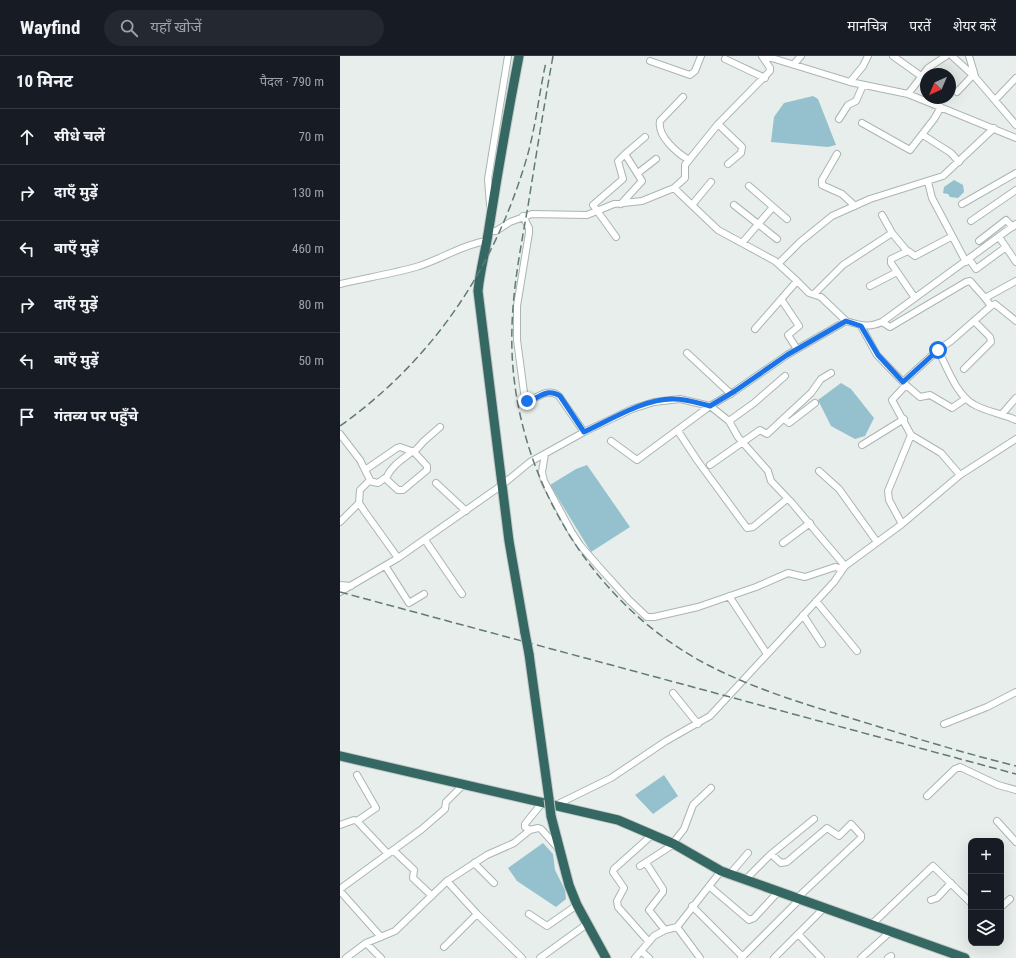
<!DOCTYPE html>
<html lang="hi">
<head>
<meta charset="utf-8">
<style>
  :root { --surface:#171b24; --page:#242831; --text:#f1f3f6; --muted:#9ea1a6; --line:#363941 }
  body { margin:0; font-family:"Roboto Condensed","Noto Sans Devanagari",sans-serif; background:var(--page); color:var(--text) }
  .controls { position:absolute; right:12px; bottom:12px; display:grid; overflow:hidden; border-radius:8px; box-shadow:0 4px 16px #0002 }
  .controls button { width:36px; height:36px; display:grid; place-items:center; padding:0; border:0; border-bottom:1px solid var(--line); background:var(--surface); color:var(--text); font:20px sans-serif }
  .compass { position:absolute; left:580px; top:12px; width:36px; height:36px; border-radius:50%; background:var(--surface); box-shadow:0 4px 16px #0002; rotate:224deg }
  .stop { position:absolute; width:12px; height:12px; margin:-9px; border:3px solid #1a73e8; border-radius:50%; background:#fff }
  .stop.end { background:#1a73e8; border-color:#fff; box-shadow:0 1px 4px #0008 }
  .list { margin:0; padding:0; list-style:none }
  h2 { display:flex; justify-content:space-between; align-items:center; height:52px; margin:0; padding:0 16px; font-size:17px }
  h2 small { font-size:13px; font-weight:400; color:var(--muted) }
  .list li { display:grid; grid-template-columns:26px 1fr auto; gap:12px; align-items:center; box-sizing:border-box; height:56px; padding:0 16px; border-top:1px solid var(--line) }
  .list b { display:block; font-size:15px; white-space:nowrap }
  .list em { font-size:13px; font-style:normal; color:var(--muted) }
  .icon { flex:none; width:22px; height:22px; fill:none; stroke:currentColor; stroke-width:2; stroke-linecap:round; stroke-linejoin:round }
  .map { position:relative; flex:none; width:676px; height:902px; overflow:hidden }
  header { display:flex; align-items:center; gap:24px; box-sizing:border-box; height:56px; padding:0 20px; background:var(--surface); border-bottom:1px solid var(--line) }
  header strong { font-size:19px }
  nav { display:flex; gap:22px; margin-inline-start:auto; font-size:14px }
  .search { width:280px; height:36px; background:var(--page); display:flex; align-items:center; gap:10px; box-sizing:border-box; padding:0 14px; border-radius:22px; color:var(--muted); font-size:15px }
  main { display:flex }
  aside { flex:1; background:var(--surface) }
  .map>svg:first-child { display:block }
  .water { fill:#95c0cd }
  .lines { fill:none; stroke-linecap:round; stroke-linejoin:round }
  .minor-casing { stroke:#aab6b2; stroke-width:8 }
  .highway-casing { stroke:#c3c9c8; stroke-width:11 }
  .minor { stroke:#fff; stroke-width:6 }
  .highway { stroke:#356862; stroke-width:9 }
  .rail { stroke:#627a75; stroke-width:1.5; stroke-dasharray:8 4; stroke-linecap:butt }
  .highway-bridge-casing { stroke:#c3c9c8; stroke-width:11; stroke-linecap:butt }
  .highway-bridge { stroke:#356862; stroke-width:9 }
  .route { stroke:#1a73e8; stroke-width:5 }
</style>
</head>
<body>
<header>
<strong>Wayfind</strong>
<div class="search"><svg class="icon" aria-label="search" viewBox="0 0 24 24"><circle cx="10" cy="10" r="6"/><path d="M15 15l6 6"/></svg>यहाँ खोजें</div>
<nav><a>मानचित्र</a><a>परतें</a><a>शेयर करें</a></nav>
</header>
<main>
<aside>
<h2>10 मिनट<small>पैदल · 790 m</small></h2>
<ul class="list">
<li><svg class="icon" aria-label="ahead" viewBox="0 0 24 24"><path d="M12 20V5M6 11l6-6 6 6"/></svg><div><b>सीधे चलें</b></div><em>70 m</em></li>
<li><svg class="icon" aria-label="right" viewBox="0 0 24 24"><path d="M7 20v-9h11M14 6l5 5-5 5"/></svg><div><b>दाएँ मुड़ें</b></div><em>130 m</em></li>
<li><svg class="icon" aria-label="left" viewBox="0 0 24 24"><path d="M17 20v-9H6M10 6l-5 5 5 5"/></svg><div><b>बाएँ मुड़ें</b></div><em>460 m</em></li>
<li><svg class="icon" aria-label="right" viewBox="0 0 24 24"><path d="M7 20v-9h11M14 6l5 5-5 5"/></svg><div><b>दाएँ मुड़ें</b></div><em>80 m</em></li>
<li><svg class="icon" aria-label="left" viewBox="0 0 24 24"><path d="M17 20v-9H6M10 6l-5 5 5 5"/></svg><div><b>बाएँ मुड़ें</b></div><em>50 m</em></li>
<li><svg class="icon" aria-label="arrive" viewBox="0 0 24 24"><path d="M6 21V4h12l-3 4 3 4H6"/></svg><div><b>गंतव्य पर पहुँचे</b></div></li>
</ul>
</aside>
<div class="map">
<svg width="676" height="902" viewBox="0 0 676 902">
  <rect width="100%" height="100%" fill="#e7eeeb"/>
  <path class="water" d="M473,40l5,3 18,46 -8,2 -57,-5 3,-25 10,-14z
    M614,124l9,5 1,7 -6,6 -8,-1 -2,-3 -5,-1 1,-6z
    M501,327l10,6 23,29 -9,18 -10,3 -24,-13 -13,-26z
    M247,409l43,62 -39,25 -41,-67 26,-16z
    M324,719l14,21 -25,18 -18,-19z
    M203,787l10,11 2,16 10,20 1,9 -10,8 -39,-26 -9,-13z"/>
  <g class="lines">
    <g class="minor-casing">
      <path id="minor" d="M425,0l85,26 58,12 108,44
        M553,0l28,20
        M612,0l23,21 41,48
        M629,0l6,20
        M385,3l40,19
        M310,5l40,14 5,-4 6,-15
        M454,8l7,-8
        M510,26l13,-16 5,-10
        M617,36l16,-17
        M568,38l20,-26 18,-12
        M343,41l-23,24c-3,15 17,32 29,39
        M655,44l21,-22
        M499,63l9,-14 8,-4 7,-16
        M522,67l48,27 24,-31 7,-12
        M378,68l24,23 -1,6 -13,11
        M583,79l28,18 8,9
        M497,98l-15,26v5l20,9 13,12
        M298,117l18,-14
        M588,126l4,16 34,64
        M409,130l38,33
        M334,132l44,42 57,31 22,20
        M281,148l21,-23 -17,-27 20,-17
        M622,148l54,-31
        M150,149l-2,-26 20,-123
        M352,149l19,-23
        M394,149l43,34
        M542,159l10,18 15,18
        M183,160l6,12v5l-12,73v34l8,60 4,1c10,-5 20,-13 30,-5l25,36
        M631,165l45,-31
        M148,175h8l14,-9 22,-8 55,1 27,-11 28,-3 32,-13 11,-10v-13l33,-41 52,-53v-3l-8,-12
        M276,181l-23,-32 30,-26 -5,-18 7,-7
        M659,181l17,25
        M639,185l27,-21 7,7
        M402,187l31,-36
        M629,203l7,10 30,-22
        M439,207l21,-21 32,-26 38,-17 73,-23 51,-48
        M676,225l-31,17 6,8 -40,35 -13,9c9,17 18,44 35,54 11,7 30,10 43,16
        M0,228c25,-6 51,-10 76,-17 24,-7 45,-22 70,-26
        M530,230l27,-14
        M474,238l29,-29 49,-32
        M575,242l-24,-35v-4l17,-8 7,5 36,-19
        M441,243l18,27 -11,9 9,14
        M651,250l4,-2 21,17
        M542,266l8,5 76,-45 4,-1 15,17
        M521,270l16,29 29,30 14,12 10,-2 22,13 13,-9
        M415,273l42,-48 12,12 12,4 25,24
        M347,297l44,41
        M624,313l27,-27 -1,-5 -16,-16
        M563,326l35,-32
        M662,358l14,-16
        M444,363l5,4 26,-20
        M389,365l25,-18 31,-27
        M338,375l19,29 50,68 6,-1 34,-28
        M0,378l20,26 10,20
        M571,379l30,18 19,22
        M271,385l26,19 73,-54 19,15 9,16 30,34 3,10 21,22 53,63
        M522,389l42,-26
        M205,398l-3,18 2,9 27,50 9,14 20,23 29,32 18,17h7l44,-10 58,-20 32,-14 17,4 30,-10 8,2
        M370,409l50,-35 7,4 44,-41 10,-14 10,-6
        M25,414l32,-22 3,-1 14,5
        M479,415l20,18 38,53
        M46,422c6,-13 16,-18 27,-27
        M96,427l30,28
        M0,466l19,-19
        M562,468l-13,-24 -1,-9 23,-56 -19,-35 14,-15
        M85,484l37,54
        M443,487l27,-20
        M58,502l-33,-46 -6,-9 1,-13 9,-9 9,2 7,-5 13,12h5l24,-20v-4l-13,-14 10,-11 16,-14
        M46,511l23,36 15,-9
        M0,529l11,1
        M0,536l58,-34 104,-73 28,-23 54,-30 48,-23 22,-7 26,-3 30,7 25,-15 52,-36 59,-34c13,4 23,7 36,1l134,-98
        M389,540l38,58
        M476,545l41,50
        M463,559l19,29
        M333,637l25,31
        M604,668l43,-17 29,-15
        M17,719l19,33 -19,13
        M587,740l28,-27 5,-2 38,18 18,5
        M216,749l55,-27 55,-37 44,-25 124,-134 11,-16 57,-42 58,-49 56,-36
        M657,765l19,21
        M0,769l14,-5 3,1 31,33
        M190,774l-5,-3v-3l17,-21
        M333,787l11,-14 9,-24 18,-17
        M53,794l21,20 -1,8 19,18
        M431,798l10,9 6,-1 40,-34 12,8 12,-12 10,11v3l-65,61
        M134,807l20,20
        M306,807l17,26v3l-14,18 16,20
        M300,810l34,-22
        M390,818l18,-21
        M405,824l26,-26 43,-35
        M107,825l30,33 45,44
        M369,830l40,34 5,-2 24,-26
        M0,833l82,-60 23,-20 1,-7 17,-17
        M0,835l41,46
        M591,844l6,-2 14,-15
        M352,850l51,51
        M661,851l9,-8
        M189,858l18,12 30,-21
        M531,869l62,-59 38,37
        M337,871l23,31
        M458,878l23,24
        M309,886l-31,-35 -1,-6 7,-13 -11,-16 1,-3 39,-35
        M26,887l15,15
        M104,891l33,-33
        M301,895l8,7
        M6,902l20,-15 29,-12 52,-50 40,-26 27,-12 16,-13 8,-2 3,1 17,19
        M200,902l47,-34
        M295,902l19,-22 11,-6 12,-3 44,-56
        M401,902l58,-58
        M434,902l50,-50
        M521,902l29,-26
        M548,902l3,-2"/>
    </g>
    <g class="highway-casing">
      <path id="highway" d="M179,0c-11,57 -21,114 -30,172 -3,21 -9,42 -11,63l31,250 16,92
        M189,598l20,145
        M0,700l278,64 56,24 47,27 244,87
        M211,760l18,69 8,20 29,53"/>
    </g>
    <use href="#minor" class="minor"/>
    <use href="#highway" class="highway"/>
    <path class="rail" d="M213,0c-9,50 -17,100 -25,150 -7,40 -15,80 -16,121 -5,136 74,275 196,338 48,25 100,40 152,56 52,16 103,32 156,45
      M0,370c94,-67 155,-159 187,-269 9,-31 12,-64 19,-95
      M0,536l676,182"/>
    <g class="highway-bridge-casing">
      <path id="highway-bridge" d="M185,577l4,21
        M209,743l2,17"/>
    </g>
    <use href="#highway-bridge" class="highway-bridge"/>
  </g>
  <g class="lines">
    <path class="route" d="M187,345c12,-2 20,-14 33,-5l24,36c26,-12 61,-34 90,-33 12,0 24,4 36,7l25,-15 52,-36 59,-34 15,5 17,29 25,27 35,-32"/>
  </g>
</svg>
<div class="controls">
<button>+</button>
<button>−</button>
<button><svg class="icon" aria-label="layers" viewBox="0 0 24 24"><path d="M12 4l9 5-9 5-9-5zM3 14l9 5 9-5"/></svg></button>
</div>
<svg class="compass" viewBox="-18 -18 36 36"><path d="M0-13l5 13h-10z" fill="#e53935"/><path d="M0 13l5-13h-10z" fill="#9ea1a6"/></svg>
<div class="stop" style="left:598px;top:294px"></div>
<div class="stop end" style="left:187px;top:345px"></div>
</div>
</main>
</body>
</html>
